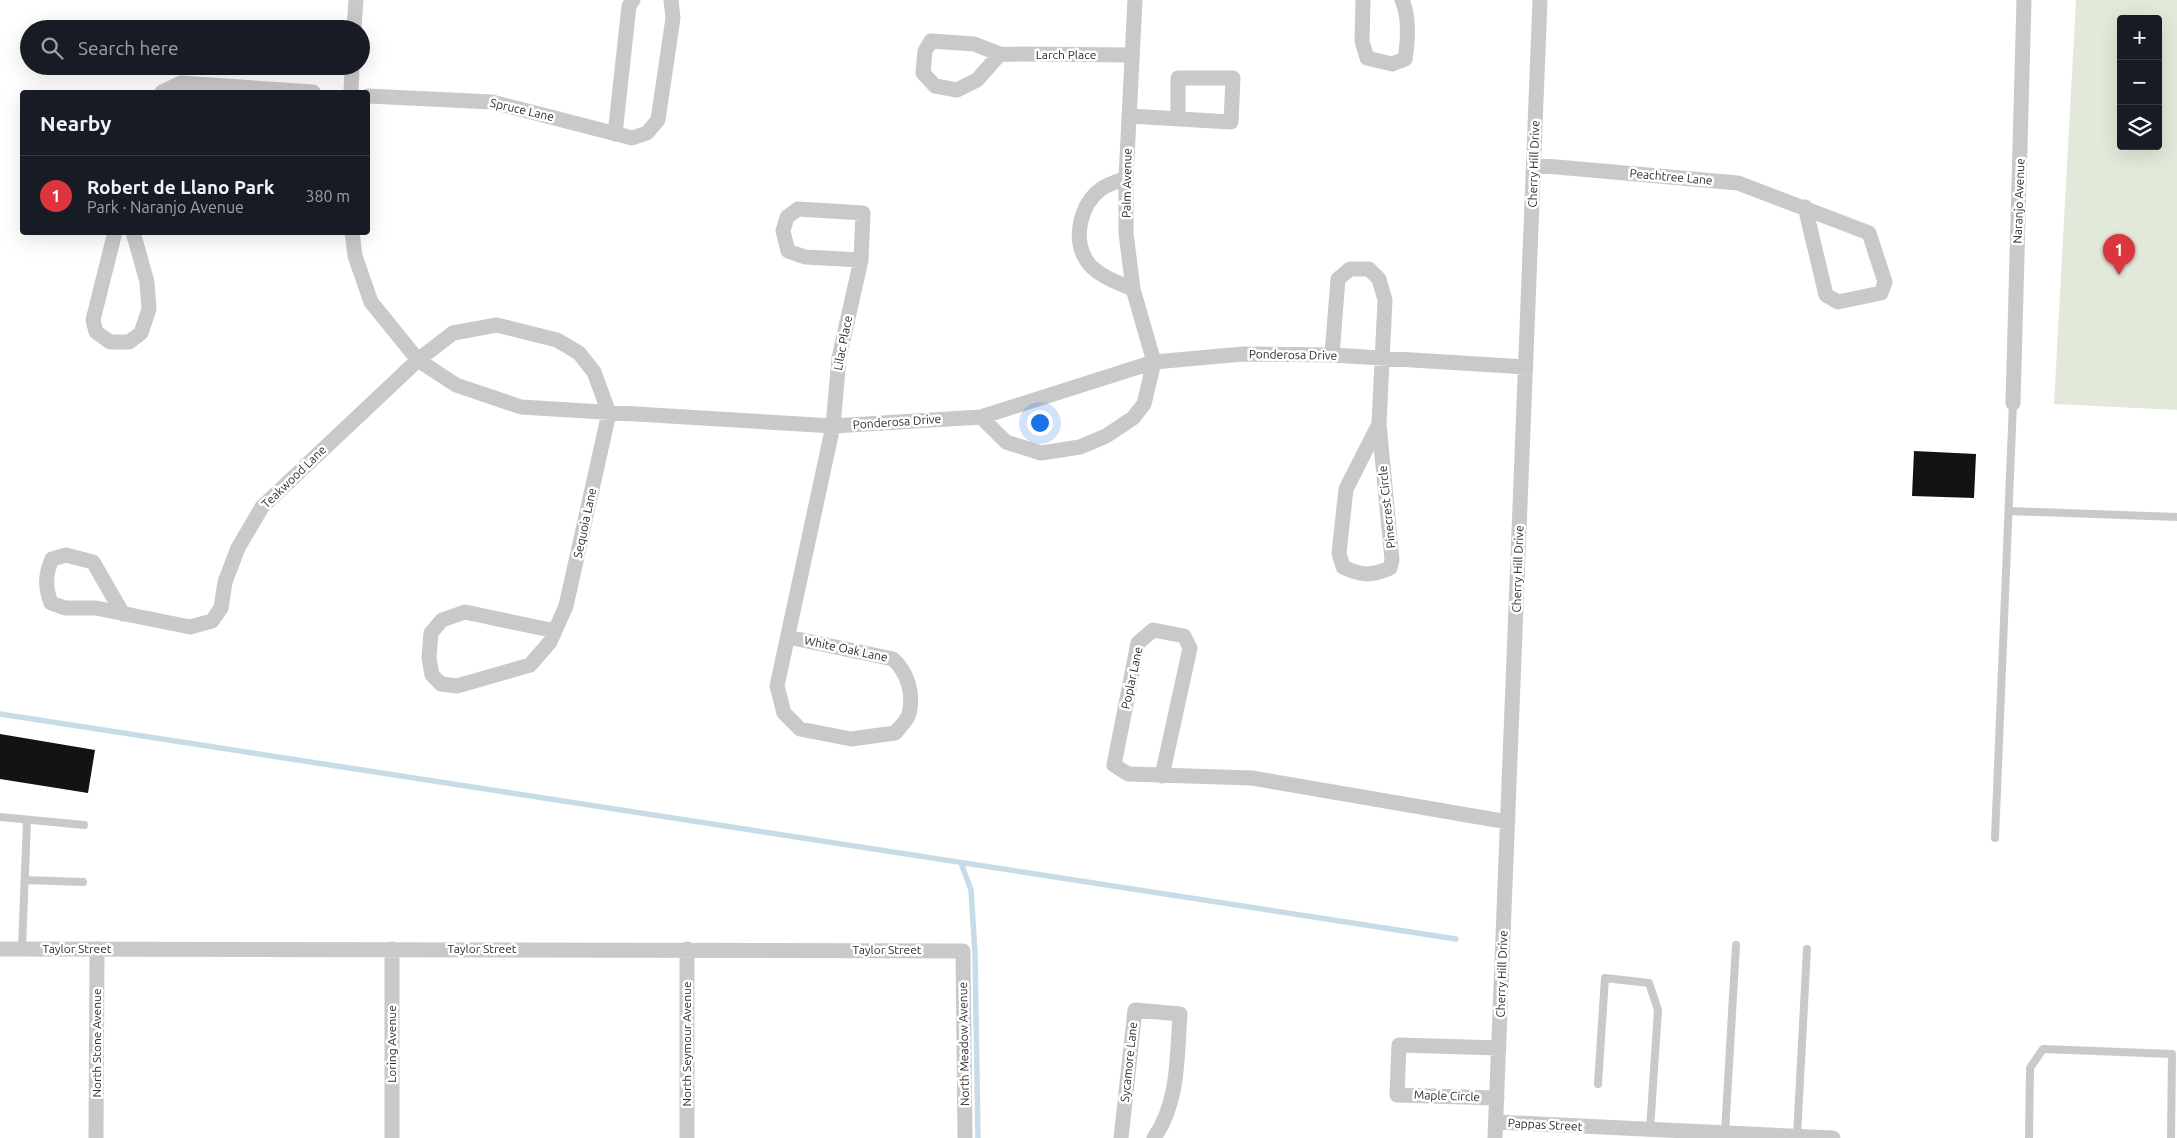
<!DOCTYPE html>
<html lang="en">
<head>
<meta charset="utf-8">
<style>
  :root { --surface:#171b24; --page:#20242c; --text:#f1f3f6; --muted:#9ea1a6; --line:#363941; --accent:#dd353d }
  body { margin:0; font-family:Ubuntu,sans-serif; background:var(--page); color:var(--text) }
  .controls { position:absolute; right:15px; top:15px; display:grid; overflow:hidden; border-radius:5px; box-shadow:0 5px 20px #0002 }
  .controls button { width:45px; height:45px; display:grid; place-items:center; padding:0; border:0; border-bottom:1px solid var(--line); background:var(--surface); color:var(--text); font:25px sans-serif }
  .you { position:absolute; left:1039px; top:422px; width:18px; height:18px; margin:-12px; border:4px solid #fff; border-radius:50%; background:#1a73e8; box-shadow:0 0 0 8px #1a73e833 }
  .badge { display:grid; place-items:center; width:32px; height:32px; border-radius:50%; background:var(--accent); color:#fff; font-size:16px; font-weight:700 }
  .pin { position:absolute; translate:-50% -41px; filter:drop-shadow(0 1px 2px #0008) }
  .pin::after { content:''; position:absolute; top:26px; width:18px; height:15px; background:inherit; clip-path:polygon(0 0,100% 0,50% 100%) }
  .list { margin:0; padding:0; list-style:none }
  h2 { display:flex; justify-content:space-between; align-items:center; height:65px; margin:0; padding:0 20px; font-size:21px }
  h2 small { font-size:16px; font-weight:400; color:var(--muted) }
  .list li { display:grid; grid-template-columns:32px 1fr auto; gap:15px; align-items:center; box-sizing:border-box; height:80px; padding:0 20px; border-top:1px solid var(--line) }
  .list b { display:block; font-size:19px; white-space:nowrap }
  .list p { margin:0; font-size:16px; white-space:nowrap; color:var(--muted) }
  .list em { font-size:16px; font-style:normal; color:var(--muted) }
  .icon { flex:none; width:28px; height:28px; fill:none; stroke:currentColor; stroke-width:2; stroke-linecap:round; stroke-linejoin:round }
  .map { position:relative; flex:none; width:2177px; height:1138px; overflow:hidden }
  .search { position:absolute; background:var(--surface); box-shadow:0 5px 20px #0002; left:20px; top:20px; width:350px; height:55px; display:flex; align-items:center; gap:12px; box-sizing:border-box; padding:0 18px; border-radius:28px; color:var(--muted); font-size:19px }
  .panel { position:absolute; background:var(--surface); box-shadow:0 5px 20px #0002; left:20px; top:90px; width:350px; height:145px; border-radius:5px }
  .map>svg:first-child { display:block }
  .green { fill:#e2e9da; fill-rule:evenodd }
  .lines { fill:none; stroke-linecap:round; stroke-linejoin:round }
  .stream { stroke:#c7dbe9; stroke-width:5.5 }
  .building { fill:#131313 }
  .lane { stroke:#c9c9c9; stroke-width:8 }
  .street { stroke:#c9c9c9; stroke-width:15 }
  .labels { text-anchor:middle; stroke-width:5; stroke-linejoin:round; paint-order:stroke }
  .street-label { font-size:12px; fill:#2c2c2c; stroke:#fff }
</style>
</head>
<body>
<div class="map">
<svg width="2177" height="1138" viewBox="0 0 2177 1138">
  <rect width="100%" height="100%" fill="#fff"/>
  <path class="green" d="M2076,0h101v410l-123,-6zM2121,19h37v127h-37z"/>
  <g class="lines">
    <path class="stream" d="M0,714l1456,225
      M961,863l10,27 4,63 3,185"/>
  </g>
  <path class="building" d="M1914,451l62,3 -2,44 -62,-2z
    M0,734l95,16 -7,43 -88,-14z"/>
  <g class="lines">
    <path class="lane" d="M2009,511l168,6
      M0,817l84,8
      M1995,838l18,-435
      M25,880l58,2
      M22,949l5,-128
      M1598,1084l7,-106 44,5 9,27 -8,120
      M1725,1133l11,-188
      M1797,1136l10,-187
      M2029,1138l1,-70 13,-19 129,5 -1,84"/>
    <path class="street" d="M1363,0l-1,41 5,17 25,6 13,-5c3,-19 5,-41 -3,-59
      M354,29l2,-29
      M1000,54l-23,26 -20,10 -22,-4 -12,-13 2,-22 6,-10 43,3 26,10 132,1
      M162,92l19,-9 132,9
      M351,92l1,-26
      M368,96l124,6 140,36 15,-5 11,-13 15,-102 -2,-18
      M1129,116l102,6 2,-44h-55v40
      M615,134l14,-128 4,-6
      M1534,165l204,18 131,50 16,49 -4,11 -43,9 -12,-7 -21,-88
      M1126,178c-8,3 -18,6 -25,11 -20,15 -28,47 -16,69 8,16 33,25 48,31
      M115,232l-22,88 3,12 14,10h19l12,-9 8,-24 -2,-27 -14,-50
      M352,232l3,24 16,46 47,58 38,25 65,22 312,19 148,-9 173,-55 89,-8 89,1 194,12
      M1332,355l6,-76 12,-10h19l10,10 6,21 -6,124 13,136 -2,8c-19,8 -28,8 -47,-1l-4,-14 7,-64 33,-65
      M2013,403l11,-403
      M981,417l25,25 35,11 39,-6 26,-11 27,-18 11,-14 10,-42 -21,-73 -7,-56v-55l9,-178
      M123,614l-30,-52 -27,-7 -14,4c-7,16 -7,28 -1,44l14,5h31l94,19 22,-6 9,-13 4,-26 13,-34 24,-41 156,-147 35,-27 44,-8 60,15 22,13 15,19 15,41 -43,193 -16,36 -20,23 -73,21 -16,-2 -9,-9 -3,-17 2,-25 11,-13 23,-8 90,19
      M788,637l105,22c15,14 21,35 16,55 -2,7 -10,14 -14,19l-44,6 -51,-10 -16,-16 -7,-27 56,-260 6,-68 22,-98 2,-47 -65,-4 -11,8 -4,14 5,20 17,6 56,3
      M1162,776l28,-128 -6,-12 -31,-6 -15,13 -24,122 14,9 124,4 256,44
      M0,949l963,2 2,187
      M1497,1098l-100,-3 2,-50 100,3
      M1496,1122l337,16
      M96,1138l1,-189
      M392,1138v-189
      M687,1138v-189
      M1121,1138l14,-128 45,4c-3,42 -1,88 -26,124
      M1495,1138l45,-1138"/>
  </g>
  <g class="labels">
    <g class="street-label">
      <text x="1066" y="59">Larch Place</text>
      <text transform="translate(522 110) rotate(13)" y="4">Spruce Lane</text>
      <text transform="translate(1534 164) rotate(-88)" y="4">Cherry Hill Drive</text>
      <text transform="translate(1671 177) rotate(5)" y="4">Peachtree Lane</text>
      <text transform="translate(1127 183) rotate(-89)" y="4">Palm Avenue</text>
      <text transform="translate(2019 201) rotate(-88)" y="4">Naranjo Avenue</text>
      <text transform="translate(843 343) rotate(-79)" y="4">Lilac Place</text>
      <text transform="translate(1293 355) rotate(1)" y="4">Ponderosa Drive</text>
      <text transform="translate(897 422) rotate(-4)" y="4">Ponderosa Drive</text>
      <text transform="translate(294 477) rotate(-44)" y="4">Teakwood Lane</text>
      <text transform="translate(1387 507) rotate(-96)" y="4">Pinecrest Circle</text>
      <text transform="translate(585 523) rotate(-78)" y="4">Sequoia Lane</text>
      <text transform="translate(1518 569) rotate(-88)" y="4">Cherry Hill Drive</text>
      <text transform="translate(846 649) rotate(12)" y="4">White Oak Lane</text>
      <text transform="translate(1132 678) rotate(-78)" y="4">Poplar Lane</text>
      <text x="77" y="953">Taylor Street</text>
      <text x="482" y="953">Taylor Street</text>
      <text x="887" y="954">Taylor Street</text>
      <text transform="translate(1502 974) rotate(-88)" y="4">Cherry Hill Drive</text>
      <text transform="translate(97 1043) rotate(-90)" y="4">North Stone Avenue</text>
      <text transform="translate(392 1044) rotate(-90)" y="4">Loring Avenue</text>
      <text transform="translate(687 1044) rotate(-90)" y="4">North Seymour Avenue</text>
      <text transform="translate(964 1044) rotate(-91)" y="4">North Meadow Avenue</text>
      <text transform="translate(1129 1062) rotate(-84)" y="4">Sycamore Lane</text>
      <text transform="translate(1447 1096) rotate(2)" y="4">Maple Circle</text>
      <text transform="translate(1545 1125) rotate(3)" y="4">Pappas Street</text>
    </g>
  </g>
</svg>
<div class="controls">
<button>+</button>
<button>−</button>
<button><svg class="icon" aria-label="layers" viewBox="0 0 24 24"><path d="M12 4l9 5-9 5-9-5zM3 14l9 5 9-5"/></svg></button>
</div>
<div class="you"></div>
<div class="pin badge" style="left:2119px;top:275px">1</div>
<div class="search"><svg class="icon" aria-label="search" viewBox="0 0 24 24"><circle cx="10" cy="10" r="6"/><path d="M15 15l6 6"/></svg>Search here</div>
<section class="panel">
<h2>Nearby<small></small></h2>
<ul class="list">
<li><span class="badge">1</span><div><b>Robert de Llano Park</b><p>Park · Naranjo Avenue</p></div><em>380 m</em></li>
</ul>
</section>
</div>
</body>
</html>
